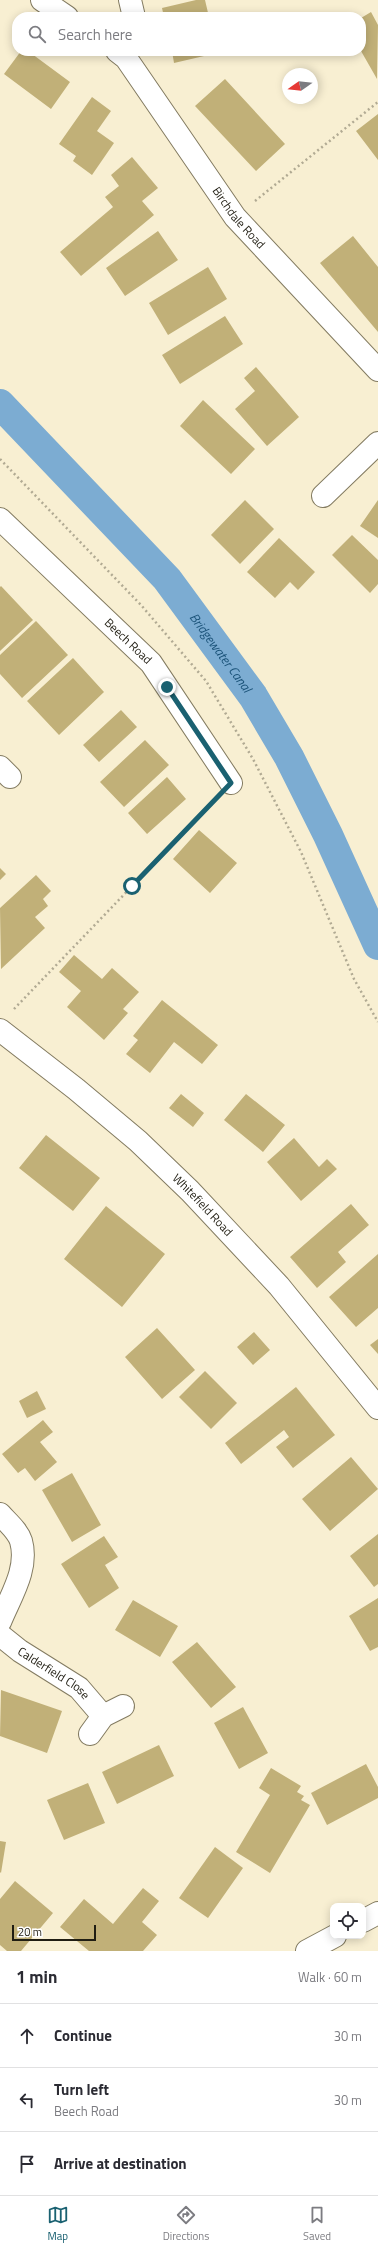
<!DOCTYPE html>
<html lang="en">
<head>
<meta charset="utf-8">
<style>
  :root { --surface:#fff; --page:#f7f7f7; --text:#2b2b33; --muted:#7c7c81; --line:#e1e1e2; --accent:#1a6171 }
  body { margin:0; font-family:"Titillium Web",sans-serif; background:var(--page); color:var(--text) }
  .controls { position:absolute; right:12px; bottom:12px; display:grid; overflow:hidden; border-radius:8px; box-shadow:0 2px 10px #0003 }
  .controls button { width:36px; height:36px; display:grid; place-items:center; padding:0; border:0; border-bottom:1px solid var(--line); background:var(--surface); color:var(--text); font:20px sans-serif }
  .compass { position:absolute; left:282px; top:68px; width:36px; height:36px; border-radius:50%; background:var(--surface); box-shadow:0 2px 10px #0003; rotate:256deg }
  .scale { position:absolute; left:12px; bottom:10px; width:84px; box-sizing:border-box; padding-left:4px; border:2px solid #201d12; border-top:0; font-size:11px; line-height:14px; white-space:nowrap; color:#201d12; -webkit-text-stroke:3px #fff; paint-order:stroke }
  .stop { position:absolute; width:12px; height:12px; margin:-9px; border:3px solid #1a6171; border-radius:50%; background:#fff }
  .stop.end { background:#1a6171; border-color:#fff; box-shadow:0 1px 4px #0008 }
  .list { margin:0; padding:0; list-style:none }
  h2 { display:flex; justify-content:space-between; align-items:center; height:52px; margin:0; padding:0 16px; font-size:17px }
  h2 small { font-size:13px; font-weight:400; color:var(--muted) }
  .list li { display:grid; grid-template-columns:26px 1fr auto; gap:12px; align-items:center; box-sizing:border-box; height:64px; padding:0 16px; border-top:1px solid var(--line) }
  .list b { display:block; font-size:15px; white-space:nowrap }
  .list p { margin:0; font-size:13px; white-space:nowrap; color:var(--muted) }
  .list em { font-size:13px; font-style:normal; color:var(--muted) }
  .icon { flex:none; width:22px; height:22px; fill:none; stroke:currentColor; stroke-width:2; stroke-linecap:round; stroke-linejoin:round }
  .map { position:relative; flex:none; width:378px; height:1951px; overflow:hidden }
  .search { position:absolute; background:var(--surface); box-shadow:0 2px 10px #0003; left:12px; right:12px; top:12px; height:44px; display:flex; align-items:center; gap:10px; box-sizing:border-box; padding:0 14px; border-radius:16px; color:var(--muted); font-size:15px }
  .sheet { height:244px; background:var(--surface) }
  nav { display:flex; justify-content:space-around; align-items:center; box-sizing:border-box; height:56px; border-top:1px solid var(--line); background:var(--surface); font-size:11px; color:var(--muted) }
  nav a { display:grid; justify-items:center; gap:2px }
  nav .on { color:var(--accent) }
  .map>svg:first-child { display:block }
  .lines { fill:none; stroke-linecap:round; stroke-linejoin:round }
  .canal { stroke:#7cacd2; stroke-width:30 }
  .building { fill:#c1b078 }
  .minor-casing { stroke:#837b61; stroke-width:24 }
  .path { stroke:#b1aa93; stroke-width:2.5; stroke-dasharray:2 3; stroke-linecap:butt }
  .minor { stroke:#fff; stroke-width:22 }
  .route { stroke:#1a6171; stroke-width:5 }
  .labels { text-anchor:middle; stroke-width:4; stroke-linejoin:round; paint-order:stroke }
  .street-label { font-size:12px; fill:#201d12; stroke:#fff }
  .water-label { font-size:13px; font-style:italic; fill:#1a5278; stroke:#fff }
</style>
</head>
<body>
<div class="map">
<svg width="378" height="1951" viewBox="0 0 378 1951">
  <rect width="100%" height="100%" fill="#f8efd2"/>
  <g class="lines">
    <path class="canal" id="s1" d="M0,404l167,175 86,117 36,61 39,78 50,110"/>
  </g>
  <path class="building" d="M196,0h9l4,17h-45l-2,-9z
    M371,12l7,13 -1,54 -16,-28v-33z
    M21,51h7l42,31 -19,27 -47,-35z
    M172,51h45v2l-43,10z
    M225,79l60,65 -29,27 -61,-65z
    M92,97l19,14 -14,20 17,12 -22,32 -19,-14 3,-5 -17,-12z
    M378,114v46l-22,-29z
    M132,157l26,31 -16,13 12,14 -73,61 -21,-24 53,-45 -8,-10 14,-11 -8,-11z
    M158,231l20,29 -53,36 -19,-28z
    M353,236l25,31v65l-58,-69z
    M208,267l19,32 -59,36 -19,-32z
    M225,316l18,28 -63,40 -18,-29z
    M256,367l43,50 -32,29 -32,-37 20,-18 -11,-13z
    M203,400l52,49 -24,25 -51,-48z
    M245,500l29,29 -34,35 -29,-29z
    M378,500v38l-18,-12z
    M352,535l26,25v24l-8,9 -38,-38z
    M279,538l36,34 -17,18 -8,-8 -15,16 -28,-26z
    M1,586l32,34 -33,31v-64z
    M36,621l32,34 -46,43 -22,-24v-19z
    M73,658l31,34 -45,43 -32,-34z
    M121,710l16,17 -38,35 -16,-17z
    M145,740l24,25 -45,42 -24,-25z
    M167,777l19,22 -39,35 -19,-21z
    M199,830l38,33 -27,30 -37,-34z
    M0,868l6,6 -6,6z
    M36,875l15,16 -8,8 5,7 -13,11 10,11 -44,41 -1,-61z
    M74,955l28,24 10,-11 27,24 -16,17 5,4 -24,27 -37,-33 14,-16 -22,-19z
    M162,1000l56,45 -16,19 -28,-22 -24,31 -24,-19 12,-14 -5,-4z
    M181,1094l23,19 -11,14 -24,-19z
    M246,1094l39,31 -22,27 -39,-32z
    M46,1135l54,43 -27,33 -54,-43z
    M294,1138l25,29 8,-8 10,10 -36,32 -34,-39z
    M351,1204l18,21 -31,27 8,10 -29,26 -27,-31z
    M106,1206l59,48 -43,53 -58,-48z
    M378,1254v54l-22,19 -27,-30z
    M157,1328l38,42 -33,29 -37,-42z
    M254,1332l16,18 -17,15 -16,-18z
    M378,1339v15l-8,-9z
    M205,1371l32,32 -26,26 -32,-32z
    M296,1387l39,48 -42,33 -17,-21 13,-10 -5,-7 -43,34 -16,-21z
    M37,1391l9,18 -19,9 -8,-17z
    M43,1420l10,12 -13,10 17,20 -22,19 -10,-13 -7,5 -16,-19z
    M351,1457l27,32 -48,42 -28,-32z
    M72,1473l29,52 -29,17 -30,-52z
    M378,1534v50l-4,3 -24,-31z
    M104,1536l14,21 -13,8 14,23 -30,20 -28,-44z
    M378,1598v49l-8,4 -21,-35z
    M133,1600l45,26 -18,31 -45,-27z
    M197,1642l39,45 -25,21 -39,-46z
    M1,1690l61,21 -15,42 -47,-17z
    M243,1707l25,46 -29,16 -25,-46z
    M159,1745l15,31 -57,28 -15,-32z
    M366,1764l12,23v11l-51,27 -16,-32z
    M271,1768l30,18 -4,6 7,4 -3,4 9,5 -40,68 -34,-21 34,-57 -11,-7z
    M88,1783l17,40 -41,17 -17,-40z
    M0,1841l6,1 -5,31 -1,-1z
    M215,1847l28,21 -35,50 -29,-20z
    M15,1881l38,32 -32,38h-14l-7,-6v-46z
    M143,1888l16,13 -17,21 15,13 -14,16h-54l-29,-24 24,-28 29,25z"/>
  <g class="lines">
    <g class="minor-casing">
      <g id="minor">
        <path d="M42,0l25,17"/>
        <path d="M130,0l4,17"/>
        <path id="s2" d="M117,51l9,7 109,159 143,153"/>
        <path d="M323,496l55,-53"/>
        <path id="s3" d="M0,519l151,144 80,120"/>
        <path d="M0,767l10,10"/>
        <path id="s4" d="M0,1030l76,59 62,52 52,50 89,95 99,122"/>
        <path d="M0,1514c7,8 18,17 21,27 8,28 -11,56 -21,81"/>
        <path id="s5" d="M0,1635l20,16 59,37 24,28"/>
        <path d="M90,1734l13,-18 20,-10"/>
        <path d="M363,1921l15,-8"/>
        <path d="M307,1951l28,-15"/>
      </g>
    </g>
    <path class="path" d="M255,201l123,-99
      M0,459l141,146 65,76 47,78 48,93 53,127 24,43
      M14,1009l199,-207"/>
    <use href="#minor" class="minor"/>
  </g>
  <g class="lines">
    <path class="route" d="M132,886l99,-103 -64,-96"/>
  </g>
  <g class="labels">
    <g class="street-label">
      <text dy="4" stroke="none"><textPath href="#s2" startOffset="207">Birchdale Road</textPath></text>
      <text dy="4" stroke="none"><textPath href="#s3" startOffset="177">Beech Road</textPath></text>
      <text dy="4" stroke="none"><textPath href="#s4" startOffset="268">Whitefield Road</textPath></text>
      <text dy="4" stroke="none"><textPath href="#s5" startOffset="66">Calderfield Close</textPath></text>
    </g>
    <g class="water-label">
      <text dy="5" stroke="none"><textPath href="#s1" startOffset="333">Bridgewater Canal</textPath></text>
    </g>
  </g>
</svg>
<div class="controls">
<button><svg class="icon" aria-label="locate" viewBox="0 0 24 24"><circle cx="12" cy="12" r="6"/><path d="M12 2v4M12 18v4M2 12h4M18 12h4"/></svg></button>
</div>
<svg class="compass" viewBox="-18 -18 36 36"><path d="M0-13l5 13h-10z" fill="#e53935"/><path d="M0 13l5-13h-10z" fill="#7c7c81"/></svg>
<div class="scale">20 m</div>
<div class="stop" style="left:132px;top:886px"></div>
<div class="stop end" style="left:167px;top:687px"></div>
<div class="search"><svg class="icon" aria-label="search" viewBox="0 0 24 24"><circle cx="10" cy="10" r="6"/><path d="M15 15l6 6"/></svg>Search here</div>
</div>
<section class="sheet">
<h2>1 min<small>Walk · 60 m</small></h2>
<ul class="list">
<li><svg class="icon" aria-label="ahead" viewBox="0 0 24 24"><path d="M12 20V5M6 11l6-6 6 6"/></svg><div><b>Continue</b></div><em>30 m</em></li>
<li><svg class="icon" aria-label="left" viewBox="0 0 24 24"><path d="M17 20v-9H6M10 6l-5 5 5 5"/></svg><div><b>Turn left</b><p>Beech Road</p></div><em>30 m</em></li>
<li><svg class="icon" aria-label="arrive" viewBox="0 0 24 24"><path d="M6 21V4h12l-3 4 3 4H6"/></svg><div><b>Arrive at destination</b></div></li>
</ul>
</section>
<nav>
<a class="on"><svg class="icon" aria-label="map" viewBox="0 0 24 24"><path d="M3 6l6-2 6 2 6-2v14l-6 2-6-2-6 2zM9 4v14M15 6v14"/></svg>Map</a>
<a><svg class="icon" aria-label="directions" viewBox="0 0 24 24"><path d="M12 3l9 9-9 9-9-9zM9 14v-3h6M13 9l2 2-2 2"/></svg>Directions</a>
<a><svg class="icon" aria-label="saved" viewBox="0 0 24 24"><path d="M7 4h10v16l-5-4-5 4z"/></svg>Saved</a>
</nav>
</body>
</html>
